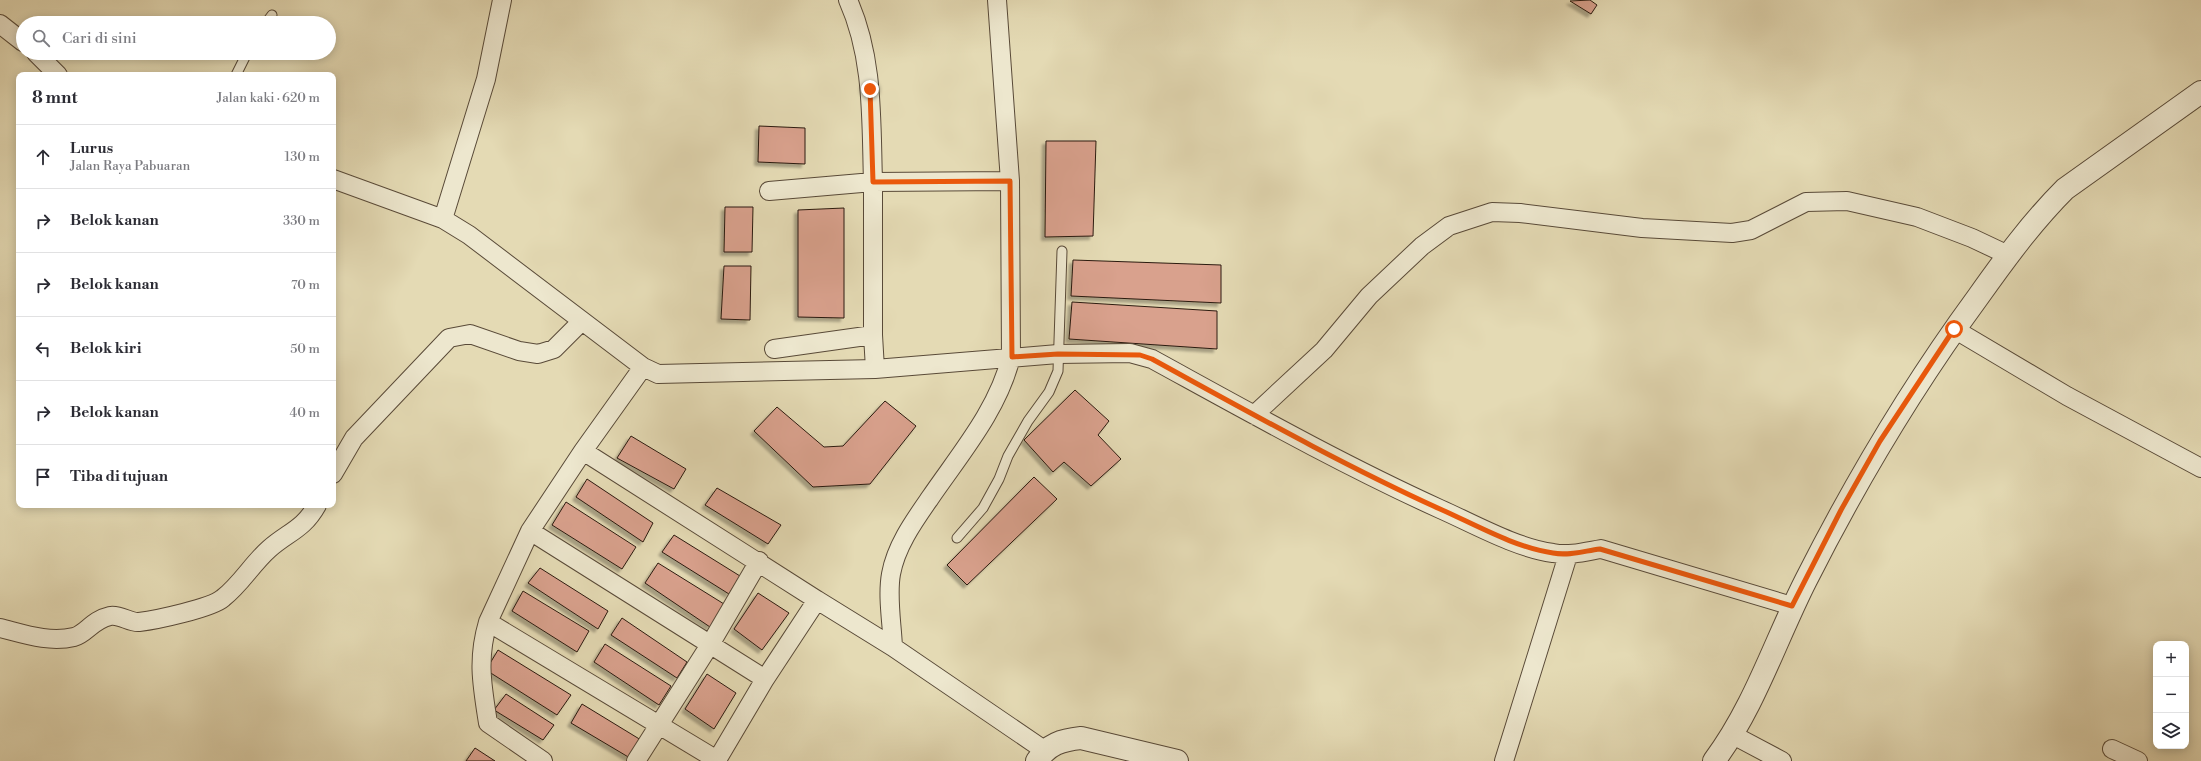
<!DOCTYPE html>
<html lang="id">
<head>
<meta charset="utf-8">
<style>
  :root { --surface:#fff; --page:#f2f2f3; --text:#2b2b33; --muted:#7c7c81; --line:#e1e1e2 }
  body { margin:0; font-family:"Libre Bodoni",serif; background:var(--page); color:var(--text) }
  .controls { position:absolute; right:12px; bottom:12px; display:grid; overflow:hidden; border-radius:8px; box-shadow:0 2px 10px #0003 }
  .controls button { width:36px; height:36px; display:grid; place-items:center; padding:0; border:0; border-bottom:1px solid var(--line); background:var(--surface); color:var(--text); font:20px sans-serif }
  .stop { position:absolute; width:12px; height:12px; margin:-9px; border:3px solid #ea580c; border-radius:50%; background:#fff }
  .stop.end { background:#ea580c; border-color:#fff; box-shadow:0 1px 4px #0008 }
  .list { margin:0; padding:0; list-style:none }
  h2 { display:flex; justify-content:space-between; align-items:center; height:52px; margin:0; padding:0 16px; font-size:17px }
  h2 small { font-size:13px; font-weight:400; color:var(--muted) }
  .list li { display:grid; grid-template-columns:26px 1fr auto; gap:12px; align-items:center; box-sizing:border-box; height:64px; padding:0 16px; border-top:1px solid var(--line) }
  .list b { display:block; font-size:15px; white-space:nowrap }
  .list p { margin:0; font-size:13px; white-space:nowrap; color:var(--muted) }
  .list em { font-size:13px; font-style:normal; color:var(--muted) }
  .icon { flex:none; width:22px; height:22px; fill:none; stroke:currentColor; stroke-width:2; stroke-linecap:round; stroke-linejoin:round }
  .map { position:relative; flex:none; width:2201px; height:761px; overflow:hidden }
  .search { position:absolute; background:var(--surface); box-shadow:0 2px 10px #0003; left:16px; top:16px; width:320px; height:44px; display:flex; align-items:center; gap:10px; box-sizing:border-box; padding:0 14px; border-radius:22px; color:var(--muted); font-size:15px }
  .panel { position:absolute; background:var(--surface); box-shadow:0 2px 10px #0003; left:16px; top:72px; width:320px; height:436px; border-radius:8px }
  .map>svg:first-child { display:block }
  .building { fill:#d9a18d; stroke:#2b1a0f; filter:url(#shadow) }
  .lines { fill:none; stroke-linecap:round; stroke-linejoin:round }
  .service-casing { stroke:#594a38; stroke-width:11 }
  .minor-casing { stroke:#594a38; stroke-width:20 }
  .tertiary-casing { stroke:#594a38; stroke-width:24 }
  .service { stroke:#ede7ce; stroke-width:9 }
  .minor { stroke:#ede7ce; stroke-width:18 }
  .tertiary { stroke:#ede7ce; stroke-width:22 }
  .route { stroke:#ea580c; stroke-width:5 }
</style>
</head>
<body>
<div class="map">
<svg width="2201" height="761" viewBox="0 0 2201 761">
  <defs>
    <filter id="shadow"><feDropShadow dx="-3.5" dy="3.5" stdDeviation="1" flood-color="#0004"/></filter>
  </defs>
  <rect width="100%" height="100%" fill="#e4dab4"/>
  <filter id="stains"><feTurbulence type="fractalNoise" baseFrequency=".005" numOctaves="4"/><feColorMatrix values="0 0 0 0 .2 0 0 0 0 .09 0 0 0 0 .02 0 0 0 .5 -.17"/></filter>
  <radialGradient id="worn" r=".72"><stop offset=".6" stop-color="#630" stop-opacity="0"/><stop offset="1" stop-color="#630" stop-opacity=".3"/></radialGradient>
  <path class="building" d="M1590,0l7,5 -6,9 -21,-13z
    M759,126l46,2v36l-47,-2z
    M1046,141h50l-3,95 -48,1z
    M725,207h28l-1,45h-28z
    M844,208v110l-46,-1v-107z
    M1073,260l148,5v38l-150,-7z
    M724,266h27l-1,54 -29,-1z
    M1072,302l145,9v38l-148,-10z
    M1075,390l34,31 -11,14 23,24 -30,27 -27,-24 -11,10 -29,-32z
    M885,401l31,25 -46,58 -57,3 -59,-56 23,-24 47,40 19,-1z
    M631,436l55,33 -12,20 -57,-31z
    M1034,477l23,22 -90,86 -20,-20z
    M587,479l66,44 -10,19 -67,-45z
    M717,488l64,37 -13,19 -63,-39z
    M566,502l70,45 -14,22 -70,-44z
    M674,535l66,41 -11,18 -67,-42z
    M658,563l66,41 -14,23 -65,-44z
    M540,568l68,43 -10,18 -70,-46z
    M523,591l66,40 -12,21 -65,-41z
    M758,593l31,20 -27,37 -28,-21z
    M622,618l65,44 -10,16 -66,-43z
    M605,644l66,42 -12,19 -65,-43z
    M498,650l73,45 -14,20 -71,-45z
    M707,674l29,19 -22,36 -29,-20z
    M506,694l48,31 -11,15 -49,-30z
    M582,704l59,36 -11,18 -59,-35z
    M475,748l20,13h-29z"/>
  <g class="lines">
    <g class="service-casing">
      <path id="service" d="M266,23l6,-8
        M236,75l11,-22
        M957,538l26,-30 16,-29 9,-23 20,-35 21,-29 9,-21 4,-120"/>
    </g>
    <g class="minor-casing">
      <path id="minor" d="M848,0c26,58 23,120 25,182l137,-1
        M0,24l23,18
        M36,53l22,22
        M333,179l110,40 26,16 174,132 15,7 217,-5 183,-15 72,-1 22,6c95,52 189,105 288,150 34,15 76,39 113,44 16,3 31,-1 48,-4l191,57
        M769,191l104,-9v153l2,34
        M443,219l43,-140 16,-79
        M1954,329l113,67 134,72
        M774,349l99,-14
        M1254,415l70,-65 45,-54 53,-50 27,-20 43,-14 28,1 122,15 90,5 19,-3 55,-28 41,-1 70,16 55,21 36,17
        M583,451l234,149
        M333,474l21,-36 95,-100 21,-4 49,17 19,3 16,-5 27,-27
        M530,531l235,148 52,-79 76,47c-1,-23 -6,-51 -2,-73 5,-28 23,-53 39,-76 30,-44 68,-88 81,-141l-1,-176 -13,-181
        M488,622l229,138 48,-81
        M0,628c24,6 49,15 74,9 12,-3 18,-17 36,-21 10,-2 20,7 29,6 17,-2 73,-14 84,-24 18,-14 29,-34 46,-49 19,-17 34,-19 48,-44
        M893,647l151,103
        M1733,735l49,26
        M2112,749l26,12
        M543,761l-55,-38c-6,-38 -11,-64 0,-101l42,-91 53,-80 60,-84
        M636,761l75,-118 48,-82
        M1504,761l64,-206"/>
    </g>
    <g class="tertiary-casing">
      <path id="tertiary" d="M1037,761c11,-17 25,-21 44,-23l96,23
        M1714,761c41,-55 61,-120 92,-181 50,-99 106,-193 172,-283 27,-38 54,-75 87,-108l136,-97"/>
    </g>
    <use href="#service" class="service"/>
    <use href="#minor" class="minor"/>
    <use href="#tertiary" class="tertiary"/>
  </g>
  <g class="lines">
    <path class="route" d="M870,89l3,93 137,-1 2,176 46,-3 82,1 12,4c95,52 189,105 288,150 34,15 76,39 113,44 16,3 31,-2 47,-4l192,57 49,-96 39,-69 74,-112"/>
  </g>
  <rect width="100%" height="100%" filter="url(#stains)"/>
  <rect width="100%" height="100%" fill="url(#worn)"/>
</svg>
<div class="controls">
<button>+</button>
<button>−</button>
<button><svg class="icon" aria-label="layers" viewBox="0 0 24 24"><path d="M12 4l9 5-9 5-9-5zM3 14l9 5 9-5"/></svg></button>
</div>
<div class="stop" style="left:1954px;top:329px"></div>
<div class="stop end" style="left:870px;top:89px"></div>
<div class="search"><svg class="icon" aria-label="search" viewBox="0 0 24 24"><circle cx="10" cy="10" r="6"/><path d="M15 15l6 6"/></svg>Cari di sini</div>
<section class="panel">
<h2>8 mnt<small>Jalan kaki · 620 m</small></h2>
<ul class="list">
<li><svg class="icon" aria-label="ahead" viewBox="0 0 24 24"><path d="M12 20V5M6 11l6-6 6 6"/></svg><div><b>Lurus</b><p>Jalan Raya Pabuaran</p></div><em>130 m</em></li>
<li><svg class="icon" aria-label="right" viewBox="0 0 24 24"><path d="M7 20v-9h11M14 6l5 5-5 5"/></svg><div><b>Belok kanan</b></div><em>330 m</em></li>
<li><svg class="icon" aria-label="right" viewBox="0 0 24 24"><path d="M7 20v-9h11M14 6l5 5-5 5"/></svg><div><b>Belok kanan</b></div><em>70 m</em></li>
<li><svg class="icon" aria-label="left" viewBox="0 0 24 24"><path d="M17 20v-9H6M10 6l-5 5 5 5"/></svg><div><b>Belok kiri</b></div><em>50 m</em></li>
<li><svg class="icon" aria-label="right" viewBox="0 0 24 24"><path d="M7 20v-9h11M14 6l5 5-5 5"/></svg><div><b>Belok kanan</b></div><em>40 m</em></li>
<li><svg class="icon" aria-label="arrive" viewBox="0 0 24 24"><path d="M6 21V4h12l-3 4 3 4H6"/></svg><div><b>Tiba di tujuan</b></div></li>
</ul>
</section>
</div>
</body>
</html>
